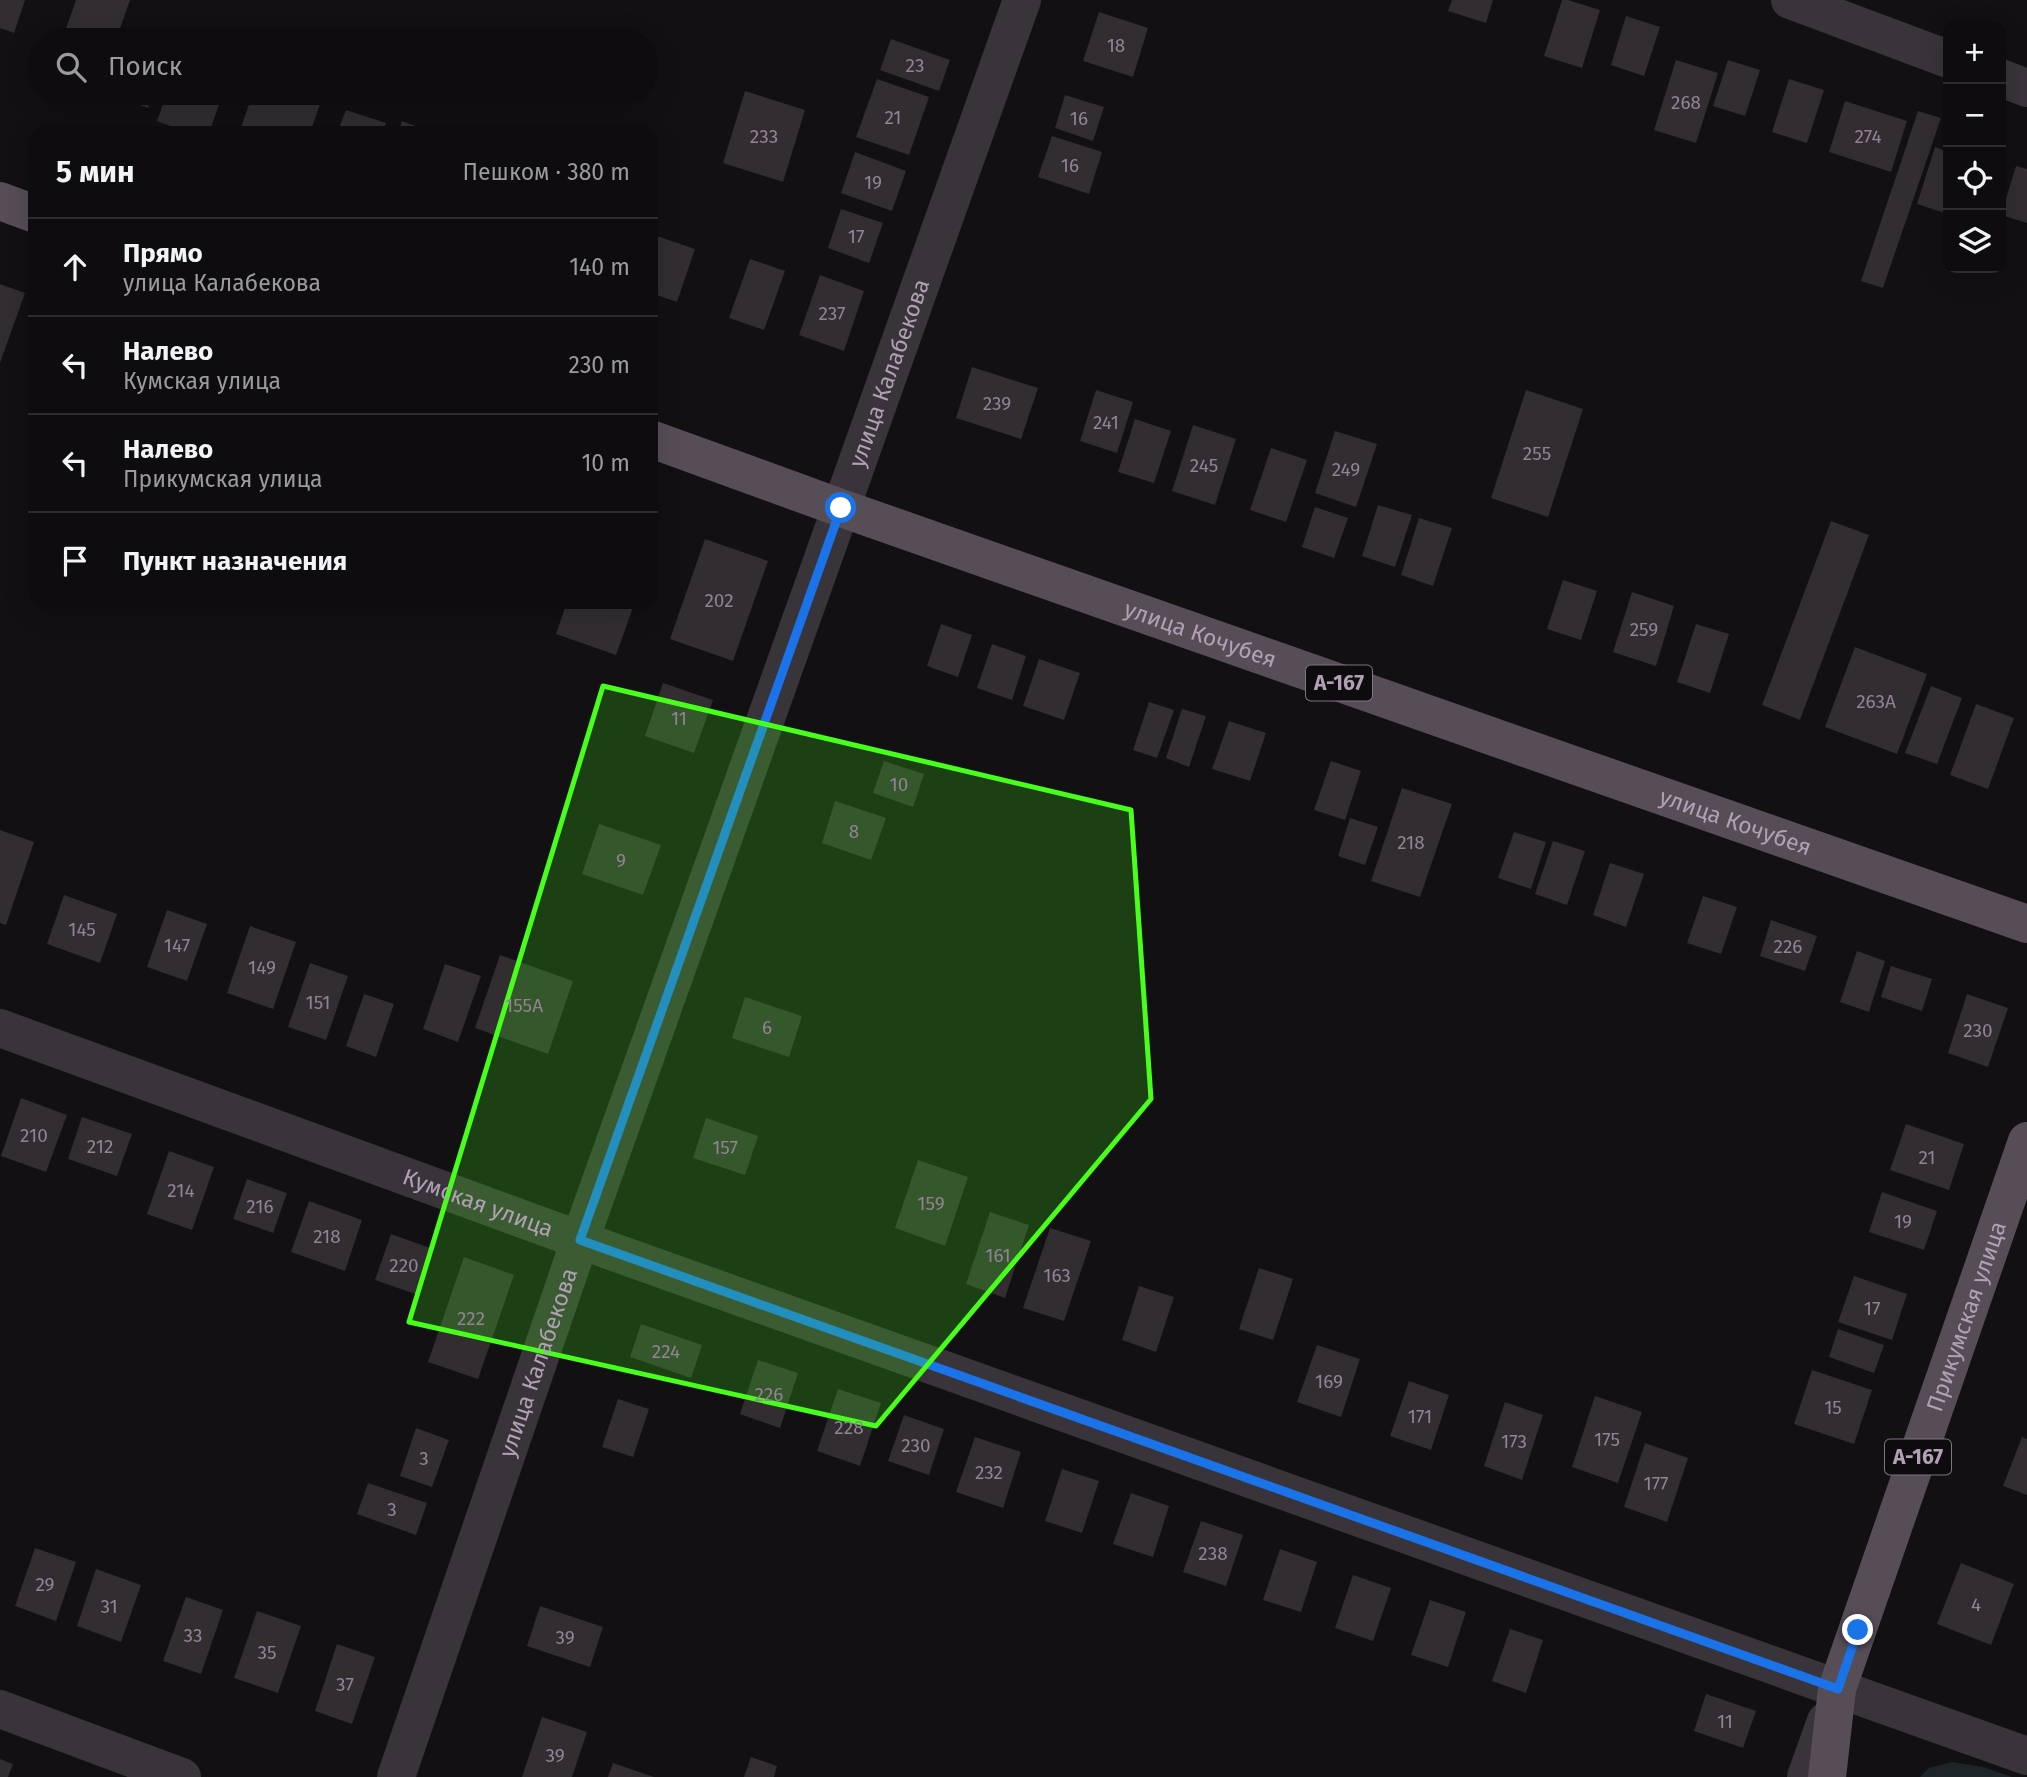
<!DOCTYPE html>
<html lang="ru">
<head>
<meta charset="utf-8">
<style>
  :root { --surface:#0e0c0e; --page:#171517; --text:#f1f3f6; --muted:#9b9b9e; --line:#2e2c2e }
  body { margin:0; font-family:"Fira Sans",sans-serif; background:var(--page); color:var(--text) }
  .controls { position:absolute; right:21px; top:21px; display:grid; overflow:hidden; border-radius:14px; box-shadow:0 7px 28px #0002 }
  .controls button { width:63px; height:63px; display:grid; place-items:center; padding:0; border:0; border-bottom:2px solid var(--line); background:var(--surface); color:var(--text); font:35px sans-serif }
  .stop { position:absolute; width:21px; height:21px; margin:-16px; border:5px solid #1a73e8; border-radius:50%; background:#fff }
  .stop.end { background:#1a73e8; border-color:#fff; box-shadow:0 2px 7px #0008 }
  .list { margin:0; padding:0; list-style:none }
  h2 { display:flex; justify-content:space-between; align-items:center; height:91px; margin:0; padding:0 28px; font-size:30px }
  h2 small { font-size:23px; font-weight:400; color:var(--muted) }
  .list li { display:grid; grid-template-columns:46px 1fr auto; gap:21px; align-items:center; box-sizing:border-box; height:98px; padding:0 28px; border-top:2px solid var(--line) }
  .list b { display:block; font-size:26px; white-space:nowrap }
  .list p { margin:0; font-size:23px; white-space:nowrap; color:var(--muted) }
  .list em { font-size:23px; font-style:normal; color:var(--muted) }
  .icon { flex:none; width:38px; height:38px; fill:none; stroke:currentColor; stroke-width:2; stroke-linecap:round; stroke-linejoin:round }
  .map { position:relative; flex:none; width:2027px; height:1777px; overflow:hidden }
  .search { position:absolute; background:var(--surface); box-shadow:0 7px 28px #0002; left:28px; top:28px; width:630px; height:77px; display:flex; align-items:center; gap:18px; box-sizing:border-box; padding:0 24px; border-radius:38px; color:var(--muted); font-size:26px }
  .panel { position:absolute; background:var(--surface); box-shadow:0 7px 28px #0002; left:28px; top:126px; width:630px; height:483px; border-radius:21px }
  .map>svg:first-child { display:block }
  .green { fill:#1e2528 }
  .building { fill:#312d31 }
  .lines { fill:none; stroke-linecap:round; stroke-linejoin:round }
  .minor { stroke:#39333a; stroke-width:38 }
  .major { stroke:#564d57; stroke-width:38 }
  .route { stroke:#1a73e8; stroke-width:9 }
  .marked { fill:#48ff1b; fill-opacity:0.2; stroke:#48ff1b; stroke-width:5; stroke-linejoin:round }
  .labels { text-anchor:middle; stroke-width:7; stroke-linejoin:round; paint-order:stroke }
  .number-label { font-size:19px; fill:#918393 }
  .shield { fill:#0d0b0d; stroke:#807382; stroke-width:2 }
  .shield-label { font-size:21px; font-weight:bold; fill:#b1a0b4 }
  .street-label { font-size:23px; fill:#b1a0b4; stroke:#0d0b0d }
</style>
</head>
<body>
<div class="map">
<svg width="2027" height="1777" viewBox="0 0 2027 1777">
  <rect width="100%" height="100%" fill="#121012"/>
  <path class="green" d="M1952,1762l31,5 29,10h-92l9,-9z"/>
  <path class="building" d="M0,0h25l-11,33 -14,-5z
    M76,0h54l-14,40h-54z
    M1452,0h41l-7,23 -38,-12z
    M1562,0h6l32,10 -18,58 -38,-12z
    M1099,12l49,16 -15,49 -50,-16z
    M1626,16l34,11 -16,49 -33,-11z
    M138,28l33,12h-37z
    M891,39l59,21 -11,31 -59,-21z
    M1676,60l42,13 -22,70 -42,-13z
    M1728,60l32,10 -15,46 -32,-10z
    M877,79l52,18 -20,58 -53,-18z
    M1789,79l35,11 -17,53 -35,-11z
    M745,91l60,19 -22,72 -60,-19z
    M116,93h37l-5,15 -33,-12z
    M167,93h56l-14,40h-20l-32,-12z
    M253,93h44l24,8 -11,32h-71z
    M1065,95l39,12 -11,34 -38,-13z
    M1845,101l62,20 -16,51 -62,-20z
    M346,110l40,13 -4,10h-45z
    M1918,111l23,7 -58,170 -22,-7z
    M402,121l32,12h-36z
    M1052,136l50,16 -13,42 -51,-17z
    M1935,147l13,5v62l-31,-10z
    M855,152l51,19 -14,40 -51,-18z
    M2016,166l11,3v54l-26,-8z
    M841,209l42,14 -14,40 -41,-15z
    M657,236l38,13 -18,53 -26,-9v-41z
    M750,259l35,12 -21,59 -35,-12z
    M820,275l44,16 -20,60 -45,-16z
    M0,284l25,9 -25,70z
    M972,367l66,21 -17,51 -65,-21z
    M1096,390l37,12 -16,51 -37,-12z
    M1526,390l57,19 -35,108 -57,-19z
    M1135,419l36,12 -17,52 -36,-11z
    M1193,425l43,14 -21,66 -43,-14z
    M1335,431l42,13 -21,63 -41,-14z
    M1271,448l36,12 -21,62 -36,-12z
    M1378,505l34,10 -17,52 -33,-11z
    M1315,507l33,11 -14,40 -32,-11z
    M1419,518l33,10 -19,58 -32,-11z
    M1831,521l38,14 -69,185 -38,-15z
    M705,539l63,22 -35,100 -63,-22z
    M1563,580l34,11 -16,49 -34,-11z
    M1632,592l42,14 -18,60 -43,-14z
    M567,602h68l-19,53 -60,-21z
    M941,624l31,11 -14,42 -31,-11z
    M1696,624l33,10 -19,59 -33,-11z
    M992,644l34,12 -14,44 -35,-12z
    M1855,647l72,27 -30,80 -72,-27z
    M1039,659l41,14 -16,47 -41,-14z
    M663,683l50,17 -19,53 -49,-17z
    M1931,686l31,12 -25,66 -32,-11z
    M1149,702l25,8 -17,48 -24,-8z
    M1976,704l38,14 -26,71 -38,-14z
    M1182,709l24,7 -17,51 -23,-9z
    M1229,721l37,12 -16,48 -38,-12z
    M884,761l40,13 -11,33 -40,-14z
    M1331,761l30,10 -16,49 -31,-10z
    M1402,788l50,16 -32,93 -49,-16z
    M835,801l51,17 -15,42 -49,-17z
    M1350,818l28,9 -13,38 -27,-9z
    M599,824l62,21 -18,50 -61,-21z
    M0,830l34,12 -28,83 -6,-2z
    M1514,832l32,10 -15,47 -33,-11z
    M1553,841l32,10 -18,54 -32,-11z
    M1610,863l34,11 -18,53 -33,-12z
    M64,895l53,19 -17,49 -53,-19z
    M1703,896l34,11 -16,47 -34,-11z
    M167,910l40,14 -20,57 -40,-14z
    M1771,920l46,16 -12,35 -45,-15z
    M250,926l46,16 -23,67 -46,-16z
    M1857,951l28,10 -16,51 -29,-10z
    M500,955l73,26 -25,73 -73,-26z
    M310,963l38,13 -22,64 -38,-13z
    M445,964l36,12 -23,66 -35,-13z
    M1891,966l41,13 -10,32 -41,-14z
    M364,994l30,10 -18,53 -30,-11z
    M1967,994l41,14 -20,59 -40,-14z
    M745,997l57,19 -13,41 -57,-19z
    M21,1098l46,17 -21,57 -45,-16z
    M82,1117l50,17 -15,42 -49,-17z
    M706,1118l52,18 -13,39 -52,-17z
    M1906,1124l58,20 -15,46 -59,-20z
    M169,1151l45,16 -22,63 -45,-16z
    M918,1160l50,17 -23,69 -50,-18z
    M247,1179l40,14 -14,40 -40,-14z
    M1882,1192l55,19 -13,39 -55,-18z
    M309,1201l53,19 -17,51 -54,-19z
    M990,1212l39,13 -24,73 -39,-14z
    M1050,1228l41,13 -27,80 -41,-13z
    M391,1234l42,15 -15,46 -43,-15z
    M464,1257l50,18 -36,104 -50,-17z
    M1259,1268l34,11 -20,61 -34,-11z
    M1854,1276l53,18 -15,46 -54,-18z
    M1139,1286l35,11 -18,55 -34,-12z
    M641,1324l61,21 -11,33 -61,-21z
    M1838,1329l46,16 -10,28 -45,-16z
    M1317,1345l43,14 -19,58 -44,-15z
    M758,1360l40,13 -18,55 -40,-14z
    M1812,1370l60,20 -18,54 -60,-20z
    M1409,1381l40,14 -18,55 -41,-14z
    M838,1389l43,14 -21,63 -43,-15z
    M1595,1396l47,16 -24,71 -46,-16z
    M618,1399l31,10 -16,48 -31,-10z
    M1505,1402l38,13 -21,65 -38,-14z
    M904,1415l40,14 -15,46 -41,-14z
    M416,1428l33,12 -17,47 -32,-11z
    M975,1437l46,15 -18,56 -47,-16z
    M2022,1437l5,2v56l-24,-9z
    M1645,1443l43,15 -21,64 -43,-15z
    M1062,1469l37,12 -17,52 -37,-12z
    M368,1483l59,20 -11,32 -59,-21z
    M1131,1493l38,13 -16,51 -40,-13z
    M1201,1521l42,14 -17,51 -43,-14z
    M35,1548l41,14 -20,59 -41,-15z
    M1280,1549l37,13 -16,50 -38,-12z
    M1961,1563l53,21 -23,61 -54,-21z
    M96,1569l45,16 -20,57 -44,-16z
    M1353,1575l38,13 -18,53 -38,-13z
    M186,1597l37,13 -22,64 -38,-13z
    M1430,1600l36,12 -18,55 -37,-12z
    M540,1606l63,21 -13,40 -63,-21z
    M257,1611l44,15 -23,67 -44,-15z
    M1510,1629l33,11 -17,53 -34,-12z
    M337,1644l38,13 -23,67 -37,-13z
    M1706,1694l50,17 -13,37 -49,-17z
    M542,1717l45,15 -15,45h-50z
    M751,1757l26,9 -3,11h-30z
    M0,1759l13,5 -5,13h-8z
    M613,1763l41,14h-46z"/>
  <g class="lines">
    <g class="minor">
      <path d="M1790,0l158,59"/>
      <path d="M2001,78l26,10"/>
      <path id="s1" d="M0,1028l580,212 1447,516"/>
      <path d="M0,1709l182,68"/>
      <path id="s2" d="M396,1777l184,-537 442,-1240"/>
      <path d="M1806,1777l20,-56"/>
    </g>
    <g class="major">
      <path d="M0,201l35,13"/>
      <path id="s3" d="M651,439l190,69 1186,416"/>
      <path id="s4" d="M1827,1777l10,-88 190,-548"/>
    </g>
  </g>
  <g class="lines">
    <path class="route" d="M841,508l-261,732 1258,449 20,-59"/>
  </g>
  <path class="marked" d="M603,686l528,124 20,289 -275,327 -467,-104z"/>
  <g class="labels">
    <g class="number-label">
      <text x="1116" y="52">18</text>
      <text x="915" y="72">23</text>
      <text x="1686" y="109">268</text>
      <text x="893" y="124">21</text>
      <text x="1079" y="125">16</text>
      <text x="764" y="143">233</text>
      <text x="1868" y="143">274</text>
      <text x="1070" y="172">16</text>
      <text x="873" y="189">19</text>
      <text x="856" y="243">17</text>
      <text x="832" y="320">237</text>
      <text x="997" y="410">239</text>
      <text x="1106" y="429">241</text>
      <text x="1537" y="460">255</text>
      <text x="1204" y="472">245</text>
      <text x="1346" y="476">249</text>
      <text x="719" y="607">202</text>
      <text x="1644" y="636">259</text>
      <text x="1876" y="708">263А</text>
      <text x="679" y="725">11</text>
      <text x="899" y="791">10</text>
      <text x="854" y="838">8</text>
      <text x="1411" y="849">218</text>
      <text x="621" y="867">9</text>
      <text x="82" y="936">145</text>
      <text x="177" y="952">147</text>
      <text x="1788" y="953">226</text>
      <text x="262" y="974">149</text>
      <text x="318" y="1009">151</text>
      <text x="524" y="1012">155А</text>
      <text x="767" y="1034">6</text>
      <text x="1978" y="1037">230</text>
      <text x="34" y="1142">210</text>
      <text x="100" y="1153">212</text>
      <text x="725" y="1154">157</text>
      <text x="1927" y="1164">21</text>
      <text x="181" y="1197">214</text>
      <text x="931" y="1210">159</text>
      <text x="260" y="1213">216</text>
      <text x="1903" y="1228">19</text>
      <text x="327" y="1243">218</text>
      <text x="998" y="1262">161</text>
      <text x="404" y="1272">220</text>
      <text x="1057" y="1282">163</text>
      <text x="1872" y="1315">17</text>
      <text x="471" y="1325">222</text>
      <text x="666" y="1358">224</text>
      <text x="1329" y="1388">169</text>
      <text x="769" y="1401">226</text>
      <text x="1833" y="1414">15</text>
      <text x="1420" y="1423">171</text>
      <text x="849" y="1434">228</text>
      <text x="1607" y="1446">175</text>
      <text x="1514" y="1448">173</text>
      <text x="916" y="1452">230</text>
      <text x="424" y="1465">3</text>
      <text x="989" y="1479">232</text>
      <text x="1656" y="1490">177</text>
      <text x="392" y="1516">3</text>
      <text x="1213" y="1560">238</text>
      <text x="45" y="1591">29</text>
      <text x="1976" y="1611">4</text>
      <text x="109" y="1613">31</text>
      <text x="193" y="1642">33</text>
      <text x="565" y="1644">39</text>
      <text x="267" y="1659">35</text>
      <text x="345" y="1691">37</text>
      <text x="1725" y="1728">11</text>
      <text x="555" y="1762">39</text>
    </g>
    <g class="shield">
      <rect x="1306" y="665.5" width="66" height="35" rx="5"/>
      <rect x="1885" y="1439.5" width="66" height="35" rx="5"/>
    </g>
    <g class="shield-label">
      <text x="1339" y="690">А-167</text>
      <text x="1918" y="1464">А-167</text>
    </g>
    <g class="street-label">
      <text dy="8" stroke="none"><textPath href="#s2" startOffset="1488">улица Калабекова</textPath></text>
      <text dy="8" stroke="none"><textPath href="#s3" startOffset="583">улица Кочубея</textPath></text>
      <text dy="8" stroke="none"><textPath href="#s3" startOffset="1150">улица Кочубея</textPath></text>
      <text dy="8" stroke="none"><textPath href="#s1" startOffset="509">Кумская улица</textPath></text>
      <text dy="8" stroke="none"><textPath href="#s4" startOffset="483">Прикумская улица</textPath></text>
      <text dy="8" stroke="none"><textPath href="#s2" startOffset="438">улица Калабекова</textPath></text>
    </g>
  </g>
</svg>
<div class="controls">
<button>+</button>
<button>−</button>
<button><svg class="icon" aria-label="locate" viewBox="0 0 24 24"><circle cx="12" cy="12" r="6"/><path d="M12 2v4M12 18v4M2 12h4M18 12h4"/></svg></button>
<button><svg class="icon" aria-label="layers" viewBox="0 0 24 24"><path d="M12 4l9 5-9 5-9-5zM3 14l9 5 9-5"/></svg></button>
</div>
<div class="stop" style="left:841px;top:508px"></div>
<div class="stop end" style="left:1858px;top:1630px"></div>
<div class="search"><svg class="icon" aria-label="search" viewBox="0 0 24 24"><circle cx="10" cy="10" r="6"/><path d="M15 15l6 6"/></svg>Поиск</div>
<section class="panel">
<h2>5 мин<small>Пешком · 380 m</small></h2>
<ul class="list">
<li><svg class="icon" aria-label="ahead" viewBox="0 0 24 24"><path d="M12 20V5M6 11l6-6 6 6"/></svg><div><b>Прямо</b><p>улица Калабекова</p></div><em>140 m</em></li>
<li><svg class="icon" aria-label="left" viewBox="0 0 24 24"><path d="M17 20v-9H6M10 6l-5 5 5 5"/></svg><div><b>Налево</b><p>Кумская улица</p></div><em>230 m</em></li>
<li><svg class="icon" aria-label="left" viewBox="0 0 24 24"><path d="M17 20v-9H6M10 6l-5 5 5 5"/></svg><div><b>Налево</b><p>Прикумская улица</p></div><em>10 m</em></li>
<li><svg class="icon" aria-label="arrive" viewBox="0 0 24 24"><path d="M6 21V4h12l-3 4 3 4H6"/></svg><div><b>Пункт назначения</b></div></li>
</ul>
</section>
</div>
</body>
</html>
